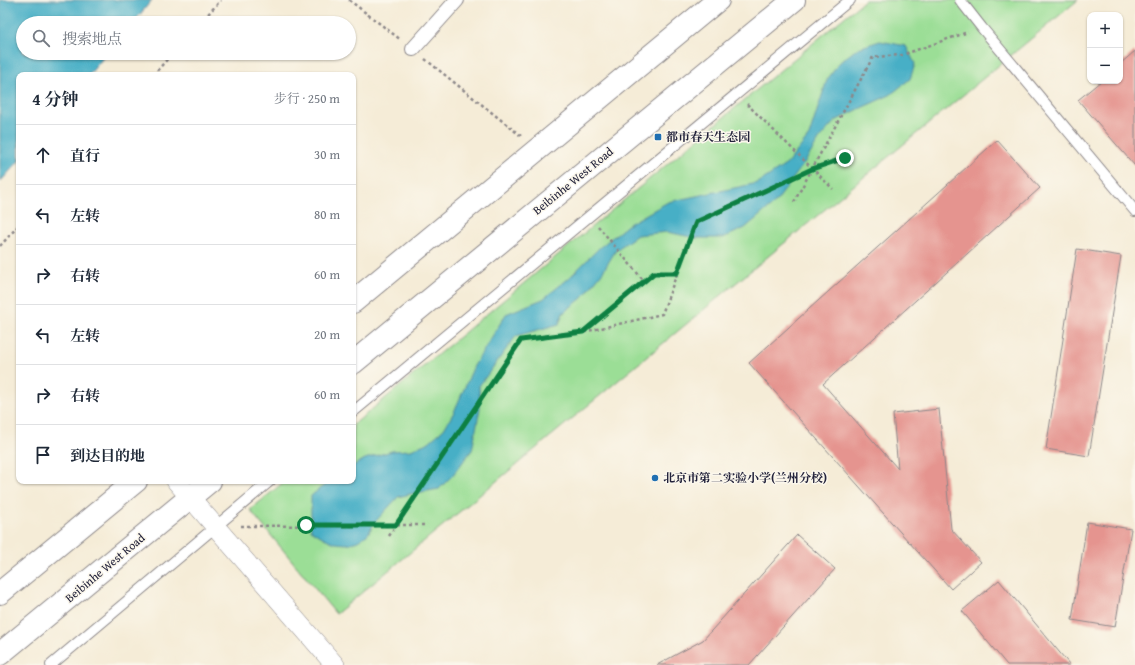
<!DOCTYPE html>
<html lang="zh">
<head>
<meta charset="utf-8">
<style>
  :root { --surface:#fff; --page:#f6f6f7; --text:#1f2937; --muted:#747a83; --line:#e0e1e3 }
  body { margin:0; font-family:"Gentium Book Plus","Noto Serif SC",serif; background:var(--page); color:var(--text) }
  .controls { position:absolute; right:12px; top:12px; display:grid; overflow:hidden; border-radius:8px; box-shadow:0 1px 3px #0004 }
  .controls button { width:36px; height:36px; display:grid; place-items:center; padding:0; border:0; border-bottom:1px solid var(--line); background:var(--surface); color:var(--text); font:20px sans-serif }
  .stop { position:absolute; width:12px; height:12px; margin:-9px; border:3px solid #0b8043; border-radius:50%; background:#fff }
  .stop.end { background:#0b8043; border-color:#fff; box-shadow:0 1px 4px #0008 }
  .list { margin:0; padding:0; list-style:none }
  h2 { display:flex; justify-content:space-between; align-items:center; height:52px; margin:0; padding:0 16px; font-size:17px }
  h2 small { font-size:13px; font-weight:400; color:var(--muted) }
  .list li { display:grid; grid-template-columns:26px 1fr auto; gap:12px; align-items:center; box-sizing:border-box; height:60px; padding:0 16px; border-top:1px solid var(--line) }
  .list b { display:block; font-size:15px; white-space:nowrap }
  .list em { font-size:13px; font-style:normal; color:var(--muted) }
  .icon { flex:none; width:22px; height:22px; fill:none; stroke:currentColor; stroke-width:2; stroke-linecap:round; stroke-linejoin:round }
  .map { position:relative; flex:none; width:1135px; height:665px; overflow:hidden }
  .search { position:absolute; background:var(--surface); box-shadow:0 1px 3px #0004; left:16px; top:16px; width:340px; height:44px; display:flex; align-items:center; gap:10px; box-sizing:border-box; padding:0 14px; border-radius:22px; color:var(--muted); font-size:15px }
  .panel { position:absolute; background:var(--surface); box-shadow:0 1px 3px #0004; left:16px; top:72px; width:340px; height:412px; border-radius:8px }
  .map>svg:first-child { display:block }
  .green { fill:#9bde96; stroke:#5e8068 }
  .water { fill:#47afc6; stroke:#346880 }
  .building { fill:#e5948f }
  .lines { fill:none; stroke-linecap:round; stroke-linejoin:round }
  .service-casing { stroke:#8c8789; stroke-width:12 }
  .pedestrian-casing { stroke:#8c8789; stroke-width:16 }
  .minor-casing { stroke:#8c8789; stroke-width:20 }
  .primary-casing { stroke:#8c8789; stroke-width:24 }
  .path { stroke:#8c8789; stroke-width:2.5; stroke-dasharray:3 3; stroke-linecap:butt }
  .service { stroke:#fff; stroke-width:10 }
  .pedestrian { stroke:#fff; stroke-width:14 }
  .minor { stroke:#fff; stroke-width:19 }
  .primary { stroke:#fff; stroke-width:22 }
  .route { stroke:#0b8043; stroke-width:5 }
  .poi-dot { fill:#1f6fb2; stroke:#fbf7ec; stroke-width:1.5 }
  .labels { text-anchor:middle; stroke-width:3; stroke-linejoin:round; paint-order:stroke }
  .poi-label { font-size:12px; font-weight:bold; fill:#22223b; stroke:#fbf7ec; text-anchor:start }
  .street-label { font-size:12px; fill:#22223b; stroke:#fbf7ec }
</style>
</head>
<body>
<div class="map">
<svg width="1135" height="665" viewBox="0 0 1135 665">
  <rect width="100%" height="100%" fill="#fbf7ec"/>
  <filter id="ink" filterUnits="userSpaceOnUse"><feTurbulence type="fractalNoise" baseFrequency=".025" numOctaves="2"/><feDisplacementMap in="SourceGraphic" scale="8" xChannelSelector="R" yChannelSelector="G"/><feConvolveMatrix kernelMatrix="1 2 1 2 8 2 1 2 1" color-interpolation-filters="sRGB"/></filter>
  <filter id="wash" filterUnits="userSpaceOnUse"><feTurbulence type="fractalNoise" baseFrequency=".012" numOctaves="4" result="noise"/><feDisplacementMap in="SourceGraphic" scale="16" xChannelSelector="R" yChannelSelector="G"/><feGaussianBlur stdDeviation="0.9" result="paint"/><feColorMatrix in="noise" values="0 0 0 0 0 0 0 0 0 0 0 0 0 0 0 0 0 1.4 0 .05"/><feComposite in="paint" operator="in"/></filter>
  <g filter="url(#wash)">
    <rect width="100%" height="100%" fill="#f5ecd7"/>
    <path class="green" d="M865,0h213l-742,614 -86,-104 35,-29h68v-56z"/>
    <path class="water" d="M0,0h152l-19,23h-110v30h84l-18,22h-70v86l-19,21z
      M880,41l26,5 9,18 -5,15 -20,16 -29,13 -26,13 -15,17 -15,24 -29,40 -31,26 -22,10h-27l-29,-6 -30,3 -21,15 -14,23 -20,25 -19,15 -4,11 -43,12 -37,50 1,22 -8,42 -20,26 -13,13 -29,5 -12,3 -24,26 -6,11 -10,7 -11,3 -12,-1 -11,-5 -13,-8v-34l18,-15h24v-15l12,-7 27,-8 19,-1 18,-8 15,-13 10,-17 20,-46 32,-52 37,-15 25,-20 31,-31 30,-24 39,-22 90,-19 29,-19 22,-28 18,-56 13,-18 18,-14z"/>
    <g id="blocks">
      <path class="building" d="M1135,51v115l-57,-66 23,-19h19v-17z
        M997,140l43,48 -217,196 75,85 -5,-55 46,-5 12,120 30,33 -30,27 -202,-226z
        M1077,249l44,7 -32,200 -43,-7z
        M1087,522l44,7 -16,98 -43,-7z
        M797,535l38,34 -86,96h-92l46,-25z
        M999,580l71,85h-63l-45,-54z"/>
    </g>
  </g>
  <g filter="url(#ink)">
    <use href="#blocks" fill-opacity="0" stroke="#8c8789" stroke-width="1"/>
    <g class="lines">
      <g class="service-casing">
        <path id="service" d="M960,0l22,28 153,183
          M353,412l497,-412
          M51,665l219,-184"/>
      </g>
      <g class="pedestrian-casing">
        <path id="pedestrian" d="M413,49l44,-49"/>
      </g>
      <g class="minor-casing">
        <path id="minor" d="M176,481l159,184"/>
      </g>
      <g class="primary-casing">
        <path id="primary" d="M353,302l365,-302
          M353,363l441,-363
          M0,593l136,-112
          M0,654l210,-173"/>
      </g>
      <path class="path" d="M349,0l52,40
        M200,23l21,-23
        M425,59l96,77
        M153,75l20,-22
        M747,104l86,85
        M794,202l79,-145 29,-2 66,-23
        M598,226l46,55
        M0,246l19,-21
        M584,332l78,-18 34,-92 116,-53 33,-12
        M241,526l185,-1
        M389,536l132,-196 62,-8 71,-59h23"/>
      <use href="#service" class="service"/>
      <use href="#pedestrian" class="pedestrian"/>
      <use href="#minor" class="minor"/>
      <use href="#primary" class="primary"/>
    </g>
  </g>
  <g class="lines" filter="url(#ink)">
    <path class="route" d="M306,525h90l125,-185 62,-8 71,-59h23l19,-51 116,-53 33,-11"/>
  </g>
  <g class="poi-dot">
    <rect x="654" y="133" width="8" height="8" rx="2"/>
    <circle cx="655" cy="478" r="4"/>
  </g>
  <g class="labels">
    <g class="poi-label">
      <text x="666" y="141">都市春天生态园</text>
      <text x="663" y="482">北京市第二实验小学(兰州分校)</text>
    </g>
    <g class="street-label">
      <text transform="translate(573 181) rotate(-39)" y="4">Beibinhe West Road</text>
      <text transform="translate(105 568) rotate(-40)" y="4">Beibinhe West Road</text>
    </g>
  </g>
</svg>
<div class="controls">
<button>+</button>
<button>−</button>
</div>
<div class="stop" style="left:306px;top:525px"></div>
<div class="stop end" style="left:845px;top:158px"></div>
<div class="search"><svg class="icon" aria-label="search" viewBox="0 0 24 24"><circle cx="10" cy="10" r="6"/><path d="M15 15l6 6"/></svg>搜索地点</div>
<section class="panel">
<h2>4 分钟<small>步行 · 250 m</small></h2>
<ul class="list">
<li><svg class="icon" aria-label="ahead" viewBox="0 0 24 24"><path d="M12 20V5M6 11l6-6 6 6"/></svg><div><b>直行</b></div><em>30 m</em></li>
<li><svg class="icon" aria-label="left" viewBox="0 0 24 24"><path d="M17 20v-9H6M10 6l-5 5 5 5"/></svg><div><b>左转</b></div><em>80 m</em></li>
<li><svg class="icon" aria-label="right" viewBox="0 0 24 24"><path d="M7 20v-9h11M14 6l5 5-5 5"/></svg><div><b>右转</b></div><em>60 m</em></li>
<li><svg class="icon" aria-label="left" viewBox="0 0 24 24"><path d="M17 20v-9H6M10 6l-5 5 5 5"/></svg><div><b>左转</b></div><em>20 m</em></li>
<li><svg class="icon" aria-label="right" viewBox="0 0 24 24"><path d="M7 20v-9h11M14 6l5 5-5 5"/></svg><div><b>右转</b></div><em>60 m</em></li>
<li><svg class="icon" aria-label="arrive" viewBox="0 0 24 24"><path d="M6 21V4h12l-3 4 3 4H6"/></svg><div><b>到达目的地</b></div></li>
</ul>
</section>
</div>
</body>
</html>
